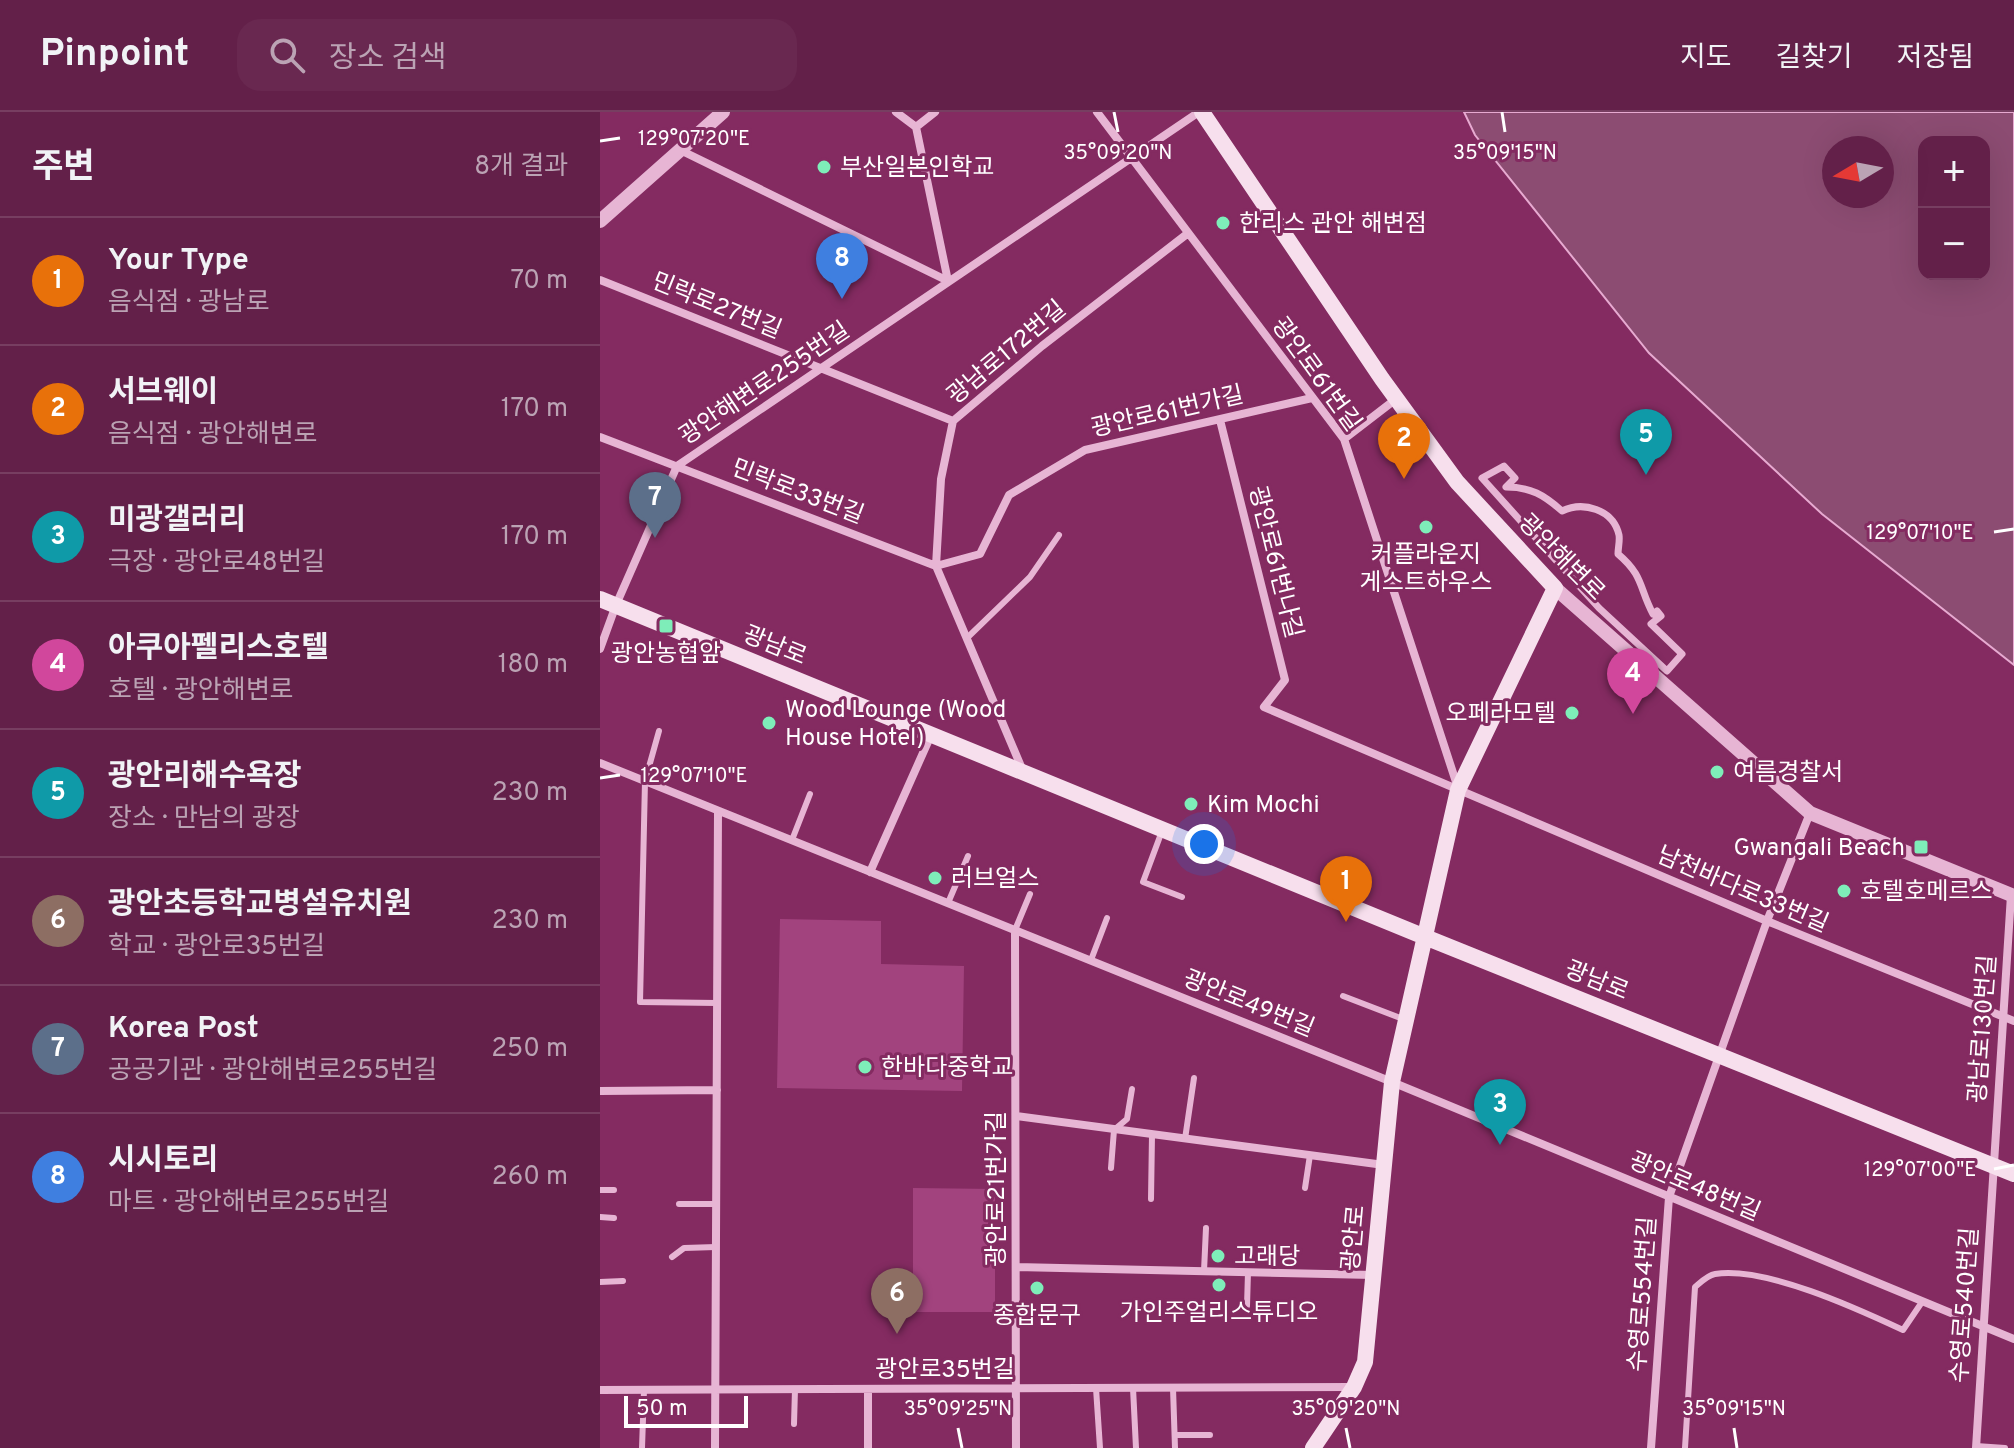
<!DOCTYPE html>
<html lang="ko">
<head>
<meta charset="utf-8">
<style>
  :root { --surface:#632049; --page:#692850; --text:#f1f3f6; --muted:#bba3b4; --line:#773e61; --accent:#7eedb9 }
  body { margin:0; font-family:Overpass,"Noto Sans KR",sans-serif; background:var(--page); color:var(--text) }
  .controls { position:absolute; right:24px; top:24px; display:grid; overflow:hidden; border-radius:16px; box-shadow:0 8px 32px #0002 }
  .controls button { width:72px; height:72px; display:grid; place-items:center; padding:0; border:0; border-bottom:2px solid var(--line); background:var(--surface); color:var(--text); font:40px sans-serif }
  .compass { position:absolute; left:1222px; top:24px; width:72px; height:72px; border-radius:50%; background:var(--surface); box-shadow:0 8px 32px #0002; rotate:260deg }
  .scale { position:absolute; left:24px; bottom:20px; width:124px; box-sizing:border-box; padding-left:8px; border:4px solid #fff; border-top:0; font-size:22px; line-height:28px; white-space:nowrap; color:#fff; -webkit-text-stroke:6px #842b61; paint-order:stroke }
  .you { position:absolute; left:604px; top:732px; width:28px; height:28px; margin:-20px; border:6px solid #fff; border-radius:50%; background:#1a73e8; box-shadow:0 0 0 12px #1a73e833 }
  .badge { display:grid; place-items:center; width:52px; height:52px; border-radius:50%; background:var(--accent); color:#fff; font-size:26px; font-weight:700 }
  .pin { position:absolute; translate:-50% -66px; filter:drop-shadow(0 2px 4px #0008) }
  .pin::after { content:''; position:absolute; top:42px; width:28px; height:24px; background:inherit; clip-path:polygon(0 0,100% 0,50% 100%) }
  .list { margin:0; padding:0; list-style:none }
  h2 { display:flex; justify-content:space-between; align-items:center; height:104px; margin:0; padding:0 32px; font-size:34px }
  h2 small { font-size:26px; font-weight:400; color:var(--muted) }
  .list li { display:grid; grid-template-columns:52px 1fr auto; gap:24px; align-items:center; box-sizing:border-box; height:128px; padding:0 32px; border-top:2px solid var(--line) }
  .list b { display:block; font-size:30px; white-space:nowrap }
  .list p { margin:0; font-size:26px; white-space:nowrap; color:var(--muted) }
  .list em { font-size:26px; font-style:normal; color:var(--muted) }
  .icon { flex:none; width:44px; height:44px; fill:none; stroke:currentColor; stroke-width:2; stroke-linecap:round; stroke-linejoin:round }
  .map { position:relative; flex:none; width:1414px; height:1336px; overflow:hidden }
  header { display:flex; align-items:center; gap:48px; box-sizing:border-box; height:112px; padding:0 40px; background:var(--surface); border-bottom:2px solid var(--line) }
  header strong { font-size:38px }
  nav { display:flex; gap:44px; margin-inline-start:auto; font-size:28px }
  .search { width:560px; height:72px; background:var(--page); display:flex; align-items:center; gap:20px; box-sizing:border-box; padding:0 28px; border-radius:24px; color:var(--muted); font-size:30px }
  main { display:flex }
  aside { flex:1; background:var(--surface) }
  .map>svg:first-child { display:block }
  .green { fill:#a2437e }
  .water { fill:#8c4c72; stroke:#e7aad1; stroke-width:2; fill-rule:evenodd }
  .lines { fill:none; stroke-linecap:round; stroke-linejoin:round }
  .service { stroke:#e7b5d4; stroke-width:6 }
  .pedestrian { stroke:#e7b5d4; stroke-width:7 }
  .minor { stroke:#e7b5d4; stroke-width:8 }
  .tertiary { stroke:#e7b5d4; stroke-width:14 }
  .secondary { stroke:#f7dfed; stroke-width:16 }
  .ticks { fill:none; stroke:#fff; stroke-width:3 }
  .poi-dot { fill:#7eedb9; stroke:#842b61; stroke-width:3 }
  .labels { text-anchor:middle; stroke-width:6; stroke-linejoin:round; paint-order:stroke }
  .poi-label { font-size:24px; fill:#fff; stroke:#842b61; text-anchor:start }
  .street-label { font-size:24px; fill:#fff; stroke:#842b61 }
  .ticks-label { font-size:20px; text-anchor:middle; fill:#fff; stroke:#842b61; stroke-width:6; stroke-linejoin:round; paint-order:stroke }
</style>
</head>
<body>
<header>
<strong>Pinpoint</strong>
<div class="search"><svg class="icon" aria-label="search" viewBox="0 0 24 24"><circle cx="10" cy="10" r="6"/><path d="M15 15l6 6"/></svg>장소 검색</div>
<nav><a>지도</a><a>길찾기</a><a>저장됨</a></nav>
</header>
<main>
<aside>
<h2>주변<small>8개 결과</small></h2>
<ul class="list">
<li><span class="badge" style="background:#e8710a">1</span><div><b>Your Type</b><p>음식점 · 광남로</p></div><em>70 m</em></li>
<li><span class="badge" style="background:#e8710a">2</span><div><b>서브웨이</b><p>음식점 · 광안해변로</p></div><em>170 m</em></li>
<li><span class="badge" style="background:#0f9aa8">3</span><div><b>미광갤러리</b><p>극장 · 광안로48번길</p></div><em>170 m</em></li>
<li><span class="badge" style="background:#d1479c">4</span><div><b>아쿠아펠리스호텔</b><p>호텔 · 광안해변로</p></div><em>180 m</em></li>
<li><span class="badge" style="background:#0f9aa8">5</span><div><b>광안리해수욕장</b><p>장소 · 만남의 광장</p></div><em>230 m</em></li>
<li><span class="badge" style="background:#8d6e63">6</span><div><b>광안초등학교병설유치원</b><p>학교 · 광안로35번길</p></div><em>230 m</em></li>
<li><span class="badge" style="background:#5c6f8a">7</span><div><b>Korea Post</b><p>공공기관 · 광안해변로255번길</p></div><em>250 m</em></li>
<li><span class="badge" style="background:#3f7fe0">8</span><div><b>시시토리</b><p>마트 · 광안해변로255번길</p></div><em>260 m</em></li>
</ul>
</aside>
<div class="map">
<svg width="1414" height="1336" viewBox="0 0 1414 1336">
  <rect width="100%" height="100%" fill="#842b61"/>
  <path class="green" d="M180,807l101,2v43l83,2 -2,125 -185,-3z
    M313,1076l82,1v123h-82z"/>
  <path class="water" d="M864,0h550v553l-192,-151 -173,-161 -174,-218zM1324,30h60v132h-60zM1234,36h48v48h-48z"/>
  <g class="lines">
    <path class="service" d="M367,526l63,-61 29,-42
      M59,619l-14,50 -5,221 77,1
      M562,719l-19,51 39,15
      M192,728l18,-46
      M348,791l20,-47
      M415,818l15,-36
      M491,848l16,-42
      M743,884l60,23
      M585,1027l9,-61
      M511,1056l3,-38 13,-11 5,-30
      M705,1076l5,-33
      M0,1078h14
      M551,1087l1,-64
      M79,1092h37
      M0,1105l14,1
      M72,1145l12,-9 32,-1
      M604,1159l2,-43
      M0,1170l23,-1
      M647,1194l1,-34
      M496,1276l4,60
      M533,1276l3,60
      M573,1276l2,60
      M194,1312l1,-35
      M575,1323h35
      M1376,1334l29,2
      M42,1336l2,-58
      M1085,1336l10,-161c6,-5 13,-12 20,-13 50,-8 143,35 188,56l19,-28"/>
    <path class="pedestrian" d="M904,354l11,12 -9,9c25,0 38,8 56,24 21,-10 51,-2 57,24 1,6 -1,13 -1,19 26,22 21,34 35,60l4,-3 4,5 -10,8 31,30 -15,17 -68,-63 -117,-130z"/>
    <path class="minor" d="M296,0l20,15 32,154
      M497,0l247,327 113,346
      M316,15l19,-15
      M80,38l268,131
      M0,168l353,141
      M620,308l65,260 -21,27 503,214 247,100
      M0,325l336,129 44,-12 29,-59 76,-45 227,-52
      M744,327l52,-40
      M0,537l16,-44 61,-139 522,-354
      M0,651l792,319 622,257
      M423,659l-87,-205 5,-87 12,-58 89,-75 145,-112
      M270,760l61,-137
      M415,818l1,518
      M0,979l117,-1
      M416,1004l368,49
      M416,1155l357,8
      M0,1278l753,-3
      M115,1336l3,-637
      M268,1336v-59
      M1051,1336l18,-251 98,-276 43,-108
      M1376,1336l35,-553"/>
    <path class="tertiary" d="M0,109l123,-109
      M955,476l255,225 204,83"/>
    <path class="secondary" d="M602,0l180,267 75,103 98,106 -97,202 -66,292 -27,280 -11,25 -41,61
      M0,487l825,338 589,237"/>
  </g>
  <path class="ticks" d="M514,0l4,20M902,0l3,20M0,29l20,-3M1394,420l20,-3M0,666l20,-3M1394,1057l20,-4M358,1316l4,20M746,1316l4,20M1134,1316l3,20"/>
  <g class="poi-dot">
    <circle cx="224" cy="55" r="8"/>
    <circle cx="623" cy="111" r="8"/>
    <circle cx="826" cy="415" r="8"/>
    <rect x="58" y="506" width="16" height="16" rx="4"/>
    <circle cx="972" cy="601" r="8"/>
    <circle cx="169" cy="611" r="8"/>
    <circle cx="1117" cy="660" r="8"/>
    <circle cx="591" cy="692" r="8"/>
    <rect x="1313" y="727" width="16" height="16" rx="4"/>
    <circle cx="335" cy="766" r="8"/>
    <circle cx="1244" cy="779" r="8"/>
    <circle cx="265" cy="955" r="8"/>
    <circle cx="618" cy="1144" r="8"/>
    <circle cx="619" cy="1173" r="8"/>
    <circle cx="437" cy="1176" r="8"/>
  </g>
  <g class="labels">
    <g class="poi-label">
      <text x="240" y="63">부산일본인학교</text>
      <text x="639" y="119">한리스 관안 해변점</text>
      <text x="826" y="450" text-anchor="middle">커플라운지<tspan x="826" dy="28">게스트하우스</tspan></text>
      <text x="66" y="549" text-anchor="middle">광안농협앞</text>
      <text x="185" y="605">Wood Lounge (Wood<tspan x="185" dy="28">House Hotel)</tspan></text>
      <text x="956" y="609" text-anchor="end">오페라모텔</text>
      <text x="1133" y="668">여름경찰서</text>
      <text x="607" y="700">Kim Mochi</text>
      <text x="1305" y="743" text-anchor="end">Gwangali Beach</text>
      <text x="351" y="774">러브얼스</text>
      <text x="1260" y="787">호텔호메르스</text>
      <text x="281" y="963">한바다중학교</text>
      <text x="634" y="1152">고래당</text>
      <text x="619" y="1208" text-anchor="middle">가인주얼리스튜디오</text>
      <text x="437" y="1211" text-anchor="middle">종합문구</text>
    </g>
    <g class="street-label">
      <text transform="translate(117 193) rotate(22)" y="8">민락로27번길</text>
      <text transform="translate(406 240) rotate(-40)" y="8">광남로172번길</text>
      <text transform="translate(717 262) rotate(54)" y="8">광안로61번길</text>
      <text transform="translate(164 271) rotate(-34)" y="8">광안해변로255번길</text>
      <text transform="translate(567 299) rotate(-13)" y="8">광안로61번가길</text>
      <text transform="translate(198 379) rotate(21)" y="8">민락로33번길</text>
      <text transform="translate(962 445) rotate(45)" y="8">광안해변로</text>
      <text transform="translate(676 450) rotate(76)" y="8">광안로61번나길</text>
      <text transform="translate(175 533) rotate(22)" y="8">광남로</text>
      <text transform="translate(1143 777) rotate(23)" y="8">남천바다로33번길</text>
      <text transform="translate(997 868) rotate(22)" y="8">광남로</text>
      <text transform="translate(649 891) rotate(22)" y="8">광안로49번길</text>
      <text transform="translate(1382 917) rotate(-86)" y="8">광남로130번길</text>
      <text transform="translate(1095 1074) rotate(23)" y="8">광안로48번길</text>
      <text transform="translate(396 1077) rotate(-90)" y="8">광안로21번가길</text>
      <text transform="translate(753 1126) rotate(-85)" y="8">광안로</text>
      <text transform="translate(1042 1182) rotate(-86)" y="8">수영로554번길</text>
      <text transform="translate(1364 1193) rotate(-86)" y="8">수영로540번길</text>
      <text x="345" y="1265">광안로35번길</text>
    </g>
  </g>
  <g class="ticks-label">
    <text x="94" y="33">129°07'20"E</text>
    <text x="518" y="47">35°09'20"N</text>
    <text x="905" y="47">35°09'15"N</text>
    <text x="1320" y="427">129°07'10"E</text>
    <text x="94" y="670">129°07'10"E</text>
    <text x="1320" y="1064">129°07'00"E</text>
    <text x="358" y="1303">35°09'25"N</text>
    <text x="746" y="1303">35°09'20"N</text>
    <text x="1134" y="1303">35°09'15"N</text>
  </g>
</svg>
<div class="controls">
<button>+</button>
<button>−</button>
</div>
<svg class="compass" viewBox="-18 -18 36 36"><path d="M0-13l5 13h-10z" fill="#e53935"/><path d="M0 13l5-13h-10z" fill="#bba3b4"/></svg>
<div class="scale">50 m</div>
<div class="you"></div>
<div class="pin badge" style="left:746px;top:810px;background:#e8710a">1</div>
<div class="pin badge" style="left:804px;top:367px;background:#e8710a">2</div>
<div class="pin badge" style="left:900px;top:1033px;background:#0f9aa8">3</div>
<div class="pin badge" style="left:1033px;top:602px;background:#d1479c">4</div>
<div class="pin badge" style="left:1046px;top:363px;background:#0f9aa8">5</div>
<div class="pin badge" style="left:297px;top:1222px;background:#8d6e63">6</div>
<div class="pin badge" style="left:55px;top:426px;background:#5c6f8a">7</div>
<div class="pin badge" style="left:242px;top:187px;background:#3f7fe0">8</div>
</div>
</main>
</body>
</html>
